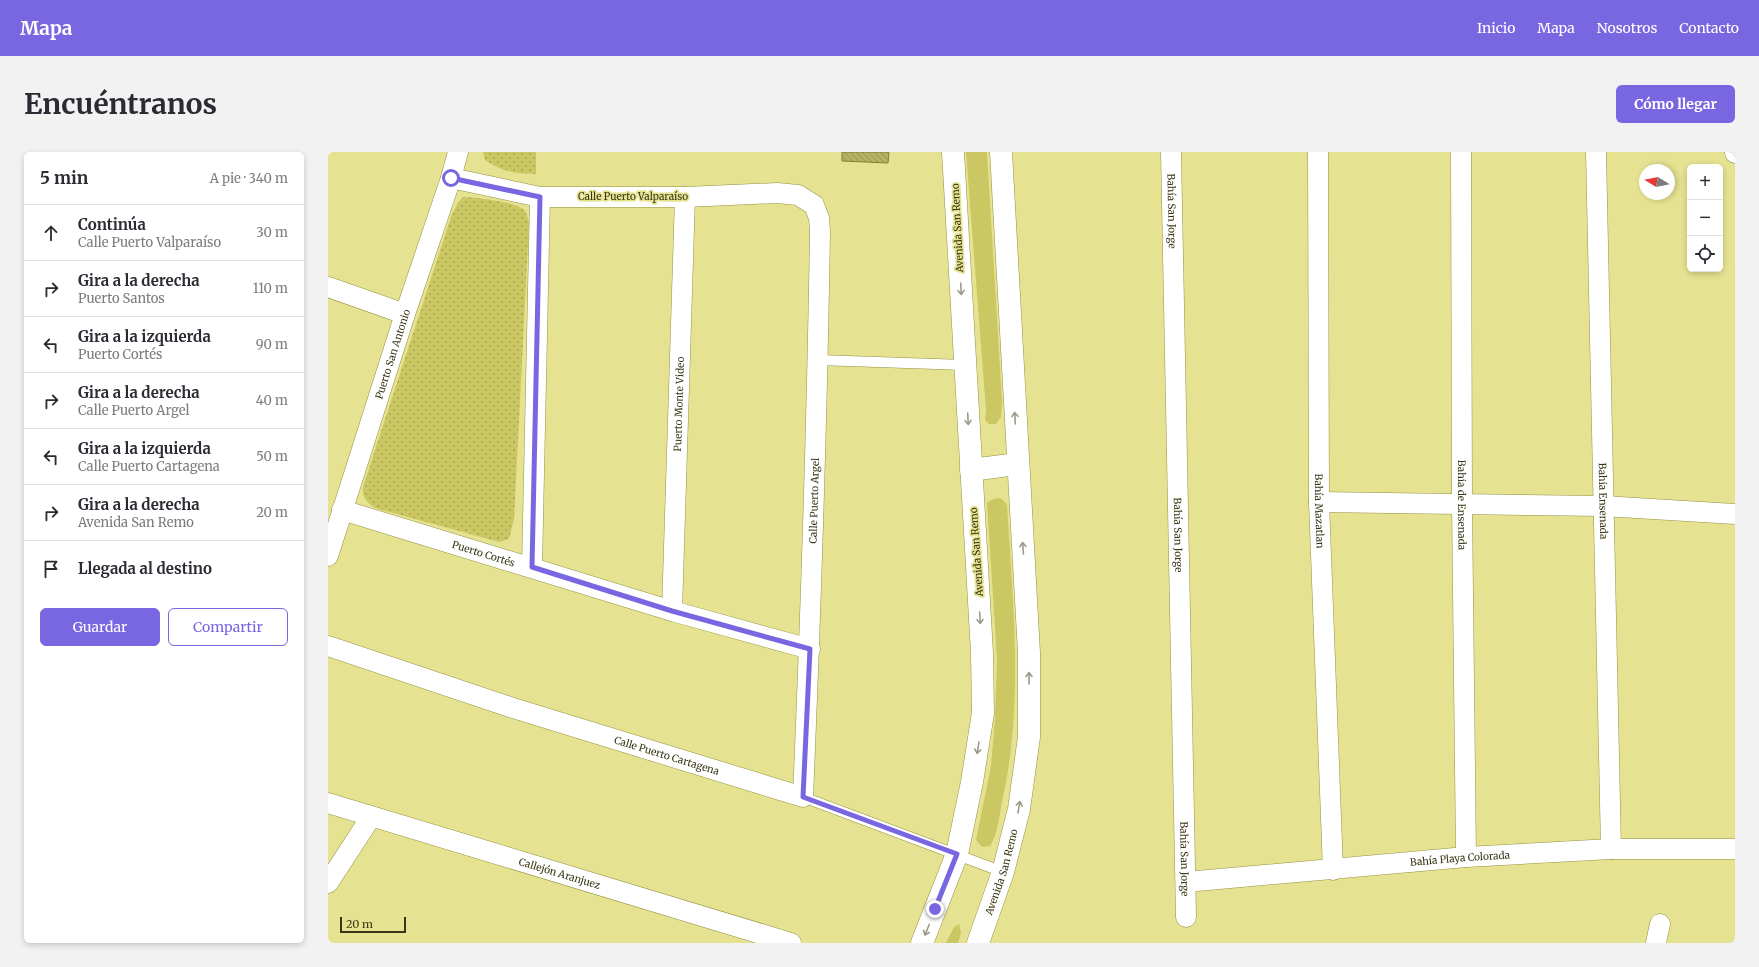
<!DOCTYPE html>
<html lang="es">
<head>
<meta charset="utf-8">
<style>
  :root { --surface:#fff; --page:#f2f2f3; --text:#2b2b33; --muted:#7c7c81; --line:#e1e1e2; --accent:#7966e1 }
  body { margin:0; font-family:Merriweather,serif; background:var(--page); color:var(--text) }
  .controls { position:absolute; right:12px; top:12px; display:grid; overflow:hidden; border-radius:6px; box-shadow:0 2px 6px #0003 }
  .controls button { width:36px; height:36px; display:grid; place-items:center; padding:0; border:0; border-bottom:1px solid var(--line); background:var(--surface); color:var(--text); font:20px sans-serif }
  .compass { position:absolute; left:1311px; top:12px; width:36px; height:36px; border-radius:50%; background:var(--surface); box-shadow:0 2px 6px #0003; rotate:280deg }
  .scale { position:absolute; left:12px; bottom:10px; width:66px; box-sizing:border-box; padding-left:4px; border:2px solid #383615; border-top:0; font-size:11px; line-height:14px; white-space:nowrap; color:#383615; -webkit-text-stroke:3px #e5e291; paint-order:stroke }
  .stop { position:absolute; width:12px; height:12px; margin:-9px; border:3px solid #7966e1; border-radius:50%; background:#fff }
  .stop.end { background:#7966e1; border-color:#fff; box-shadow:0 1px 4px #0008 }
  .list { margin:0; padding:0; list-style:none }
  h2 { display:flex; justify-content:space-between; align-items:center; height:52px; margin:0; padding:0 16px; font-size:17px }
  h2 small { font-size:13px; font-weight:400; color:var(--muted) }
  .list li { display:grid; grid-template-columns:26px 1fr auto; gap:12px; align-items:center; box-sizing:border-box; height:56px; padding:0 16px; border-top:1px solid var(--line) }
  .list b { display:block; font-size:15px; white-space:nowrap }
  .list p { margin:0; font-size:13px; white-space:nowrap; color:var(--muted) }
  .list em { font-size:13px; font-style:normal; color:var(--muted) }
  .actions { display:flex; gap:8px; padding:12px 16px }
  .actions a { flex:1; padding:9px 0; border:1px solid var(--accent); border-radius:6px; text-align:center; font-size:14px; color:var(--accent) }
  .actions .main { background:var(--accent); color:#fff }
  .icon { flex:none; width:22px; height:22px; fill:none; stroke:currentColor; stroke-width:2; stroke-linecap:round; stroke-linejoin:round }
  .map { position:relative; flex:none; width:1407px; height:791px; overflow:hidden; border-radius:6px }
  header { display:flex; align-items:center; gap:24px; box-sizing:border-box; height:56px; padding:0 20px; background:var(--accent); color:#fff }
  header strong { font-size:19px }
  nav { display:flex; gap:22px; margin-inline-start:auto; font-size:14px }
  .intro { display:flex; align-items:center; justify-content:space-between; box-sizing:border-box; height:96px; padding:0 24px }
  h1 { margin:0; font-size:28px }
  .button { padding:10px 18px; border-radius:6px; background:var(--accent); color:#fff; font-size:14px; font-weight:700 }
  main { display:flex; gap:24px; padding:0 24px }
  aside { flex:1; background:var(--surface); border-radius:6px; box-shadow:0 2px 6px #0003 }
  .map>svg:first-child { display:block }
  .green { fill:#cbc763 }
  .park { fill:url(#park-dots) }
  .building { fill:url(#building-back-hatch); stroke:#837f2e }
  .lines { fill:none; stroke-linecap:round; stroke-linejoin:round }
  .service-casing { stroke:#959242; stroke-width:11 }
  .minor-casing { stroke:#959242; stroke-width:21 }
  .tertiary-casing { stroke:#959242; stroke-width:23 }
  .service { stroke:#fff; stroke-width:10 }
  .minor { stroke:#fff; stroke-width:20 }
  .tertiary { stroke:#fff; stroke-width:22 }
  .oneway { stroke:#9c9a8a }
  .route { stroke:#7966e1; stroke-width:5 }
  .labels { text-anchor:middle; stroke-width:3.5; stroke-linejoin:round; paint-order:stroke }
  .street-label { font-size:10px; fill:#383615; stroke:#e5e291 }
</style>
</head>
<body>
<header>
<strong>Mapa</strong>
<nav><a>Inicio</a><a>Mapa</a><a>Nosotros</a><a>Contacto</a></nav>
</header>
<div class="intro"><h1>Encuéntranos</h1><a class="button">Cómo llegar</a></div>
<main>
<aside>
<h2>5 min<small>A pie · 340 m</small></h2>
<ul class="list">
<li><svg class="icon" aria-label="ahead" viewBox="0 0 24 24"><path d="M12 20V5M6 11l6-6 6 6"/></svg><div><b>Continúa</b><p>Calle Puerto Valparaíso</p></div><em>30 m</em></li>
<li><svg class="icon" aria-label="right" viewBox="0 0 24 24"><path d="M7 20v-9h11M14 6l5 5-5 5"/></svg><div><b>Gira a la derecha</b><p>Puerto Santos</p></div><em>110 m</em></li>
<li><svg class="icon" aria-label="left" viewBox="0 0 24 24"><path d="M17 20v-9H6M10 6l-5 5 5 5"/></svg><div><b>Gira a la izquierda</b><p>Puerto Cortés</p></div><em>90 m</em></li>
<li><svg class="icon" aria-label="right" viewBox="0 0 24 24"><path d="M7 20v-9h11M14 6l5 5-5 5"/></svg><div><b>Gira a la derecha</b><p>Calle Puerto Argel</p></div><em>40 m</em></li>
<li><svg class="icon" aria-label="left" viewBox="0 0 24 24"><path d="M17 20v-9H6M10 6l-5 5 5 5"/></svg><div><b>Gira a la izquierda</b><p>Calle Puerto Cartagena</p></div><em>50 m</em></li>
<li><svg class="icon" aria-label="right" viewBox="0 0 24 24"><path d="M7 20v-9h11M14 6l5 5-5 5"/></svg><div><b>Gira a la derecha</b><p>Avenida San Remo</p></div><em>20 m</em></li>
<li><svg class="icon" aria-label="arrive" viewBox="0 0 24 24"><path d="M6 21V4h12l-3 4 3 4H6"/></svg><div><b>Llegada al destino</b></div></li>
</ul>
<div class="actions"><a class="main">Guardar</a><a>Compartir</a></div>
</aside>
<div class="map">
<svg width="1407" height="791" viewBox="0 0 1407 791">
  <defs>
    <pattern id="park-dots" width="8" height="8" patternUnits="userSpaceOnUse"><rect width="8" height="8" fill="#cbc763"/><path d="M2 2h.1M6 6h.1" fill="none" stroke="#a6a250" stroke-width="1.8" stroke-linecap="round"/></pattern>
    <pattern id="building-back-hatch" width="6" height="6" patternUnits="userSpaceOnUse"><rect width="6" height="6" fill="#b5b263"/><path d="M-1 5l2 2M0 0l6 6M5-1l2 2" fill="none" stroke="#949250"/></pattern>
  </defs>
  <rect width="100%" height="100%" fill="#e5e291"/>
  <path class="green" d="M638,0h21l15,249 -1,16 -5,7h-7l-4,-4 1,-10z
    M670,346l4,1 5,6c6,99 17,199 -5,297 -3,14 -4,32 -12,44l-8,1 -6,-7 15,-74 4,-47 2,-60 -10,-156 4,-3z
    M631,772l2,9 -3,10h-12l8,-16z"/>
  <path class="park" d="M155,0h53v22c-22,0 -32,-2 -51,-14z
    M135,45c11,0 55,5 62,14 2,3 3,9 4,12l-15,296 -5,20 -10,3 -124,-34c-9,-6 -13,-11 -12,-21l89,-273 6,-11z"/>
  <path class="building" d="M514,0h47l-1,11 -46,-2z"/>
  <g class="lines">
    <g class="service-casing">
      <path id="service" d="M490,208l147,5
        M475,645l200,75"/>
    </g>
    <g class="minor-casing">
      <g id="minor">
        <path id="s1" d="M843,0l15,765"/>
        <path id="s2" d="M990,0l1,350 14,368"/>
        <path id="s3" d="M1133,0l1,352 4,353"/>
        <path id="s4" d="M1268,0l15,697"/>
        <path d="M1407,0v1"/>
        <path d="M0,135l77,27"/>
        <path d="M991,350l284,4 132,8"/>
        <path id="s5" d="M14,358l330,101 138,38"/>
        <path id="s6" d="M0,404l77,-242 46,-136 7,-26"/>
        <path d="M204,415l8,-370"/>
        <path id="s7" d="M344,459l13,-414"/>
        <path id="s8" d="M0,494l185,62 290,89c8,-189 14,-377 17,-566l-1,-13 -5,-13 -16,-10 -21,-2 -92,4h-145l-89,-19"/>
        <path id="s9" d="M0,651l463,140"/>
        <path id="s10" d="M858,730l280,-25 145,-8h124"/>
        <path d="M0,731l43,-66"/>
        <path d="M1328,791l4,-19"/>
      </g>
    </g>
    <g class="tertiary-casing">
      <g id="tertiary">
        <path d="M643,318l47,-6"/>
        <path d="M594,791l35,-89 15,-72 11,-69 -1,-60 -29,-501"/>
        <path id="s11" d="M650,791l25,-71 16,-63 10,-72v-84l-28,-501"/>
      </g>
    </g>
    <use href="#service" class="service"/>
    <use href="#minor" class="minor"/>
    <use href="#tertiary" class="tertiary"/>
  </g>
  <defs><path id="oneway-shaft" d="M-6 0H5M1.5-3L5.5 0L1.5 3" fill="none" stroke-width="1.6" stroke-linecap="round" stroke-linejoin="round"/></defs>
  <g class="oneway">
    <use href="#oneway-shaft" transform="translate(633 137) rotate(87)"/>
    <use href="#oneway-shaft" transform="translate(687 266) rotate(-93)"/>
    <use href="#oneway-shaft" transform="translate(640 267) rotate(87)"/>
    <use href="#oneway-shaft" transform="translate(695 396) rotate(-94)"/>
    <use href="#oneway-shaft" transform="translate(652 466) rotate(87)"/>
    <use href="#oneway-shaft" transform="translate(701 526) rotate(-90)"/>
    <use href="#oneway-shaft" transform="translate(650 596) rotate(99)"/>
    <use href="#oneway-shaft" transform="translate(691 655) rotate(-80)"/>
    <use href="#oneway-shaft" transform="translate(599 778) rotate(112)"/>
  </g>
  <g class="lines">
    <path class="route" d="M123,26l89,19 -8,370 140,44 138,38 -7,148 154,57 -22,55"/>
  </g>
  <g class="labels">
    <g class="street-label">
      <text x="305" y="48">Calle Puerto Valparaíso</text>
      <text dy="4" stroke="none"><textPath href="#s1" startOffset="59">Bahía San Jorge</textPath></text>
      <text transform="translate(629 76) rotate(-93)" y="4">Avenida San Remo</text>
      <text dy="4" stroke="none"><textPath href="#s6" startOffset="212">Puerto San Antonio</textPath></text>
      <text dy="4" stroke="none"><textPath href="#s7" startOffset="207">Puerto Monte Video</textPath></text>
      <text dy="4" stroke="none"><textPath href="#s8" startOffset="795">Calle Puerto Argel</textPath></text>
      <text dy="4" stroke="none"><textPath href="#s4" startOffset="349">Bahia Ensenada</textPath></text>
      <text dy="4" stroke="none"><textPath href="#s3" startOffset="353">Bahia de Ensenada</textPath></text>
      <text dy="4" stroke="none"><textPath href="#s2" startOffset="359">Bahía Mazatlan</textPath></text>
      <text dy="4" stroke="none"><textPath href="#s1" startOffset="383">Bahía San Jorge</textPath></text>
      <text transform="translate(648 400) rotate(-94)" y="4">Avenida San Remo</text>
      <text dy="4" stroke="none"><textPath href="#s5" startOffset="148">Puerto Cortés</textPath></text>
      <text dy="4" stroke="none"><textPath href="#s8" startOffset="356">Calle Puerto Cartagena</textPath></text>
      <text dy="4" stroke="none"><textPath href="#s1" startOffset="707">Bahía San Jorge</textPath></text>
      <text dy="4" stroke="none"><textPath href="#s10" startOffset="275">Bahía Playa Colorada</textPath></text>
      <text dy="4" stroke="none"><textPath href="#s11" startOffset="75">Avenida San Remo</textPath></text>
      <text dy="4" stroke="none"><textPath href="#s9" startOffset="242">Callejón Aranjuez</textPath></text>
    </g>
  </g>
</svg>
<div class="controls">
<button>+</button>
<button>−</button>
<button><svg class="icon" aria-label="locate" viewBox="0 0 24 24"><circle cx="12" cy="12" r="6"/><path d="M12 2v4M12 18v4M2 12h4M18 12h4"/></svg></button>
</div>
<svg class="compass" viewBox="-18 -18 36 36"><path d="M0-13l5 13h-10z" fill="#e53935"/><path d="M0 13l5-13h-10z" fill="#7c7c81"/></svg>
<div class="scale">20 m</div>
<div class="stop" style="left:123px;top:26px"></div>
<div class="stop end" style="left:607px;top:757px"></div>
</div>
</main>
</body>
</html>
